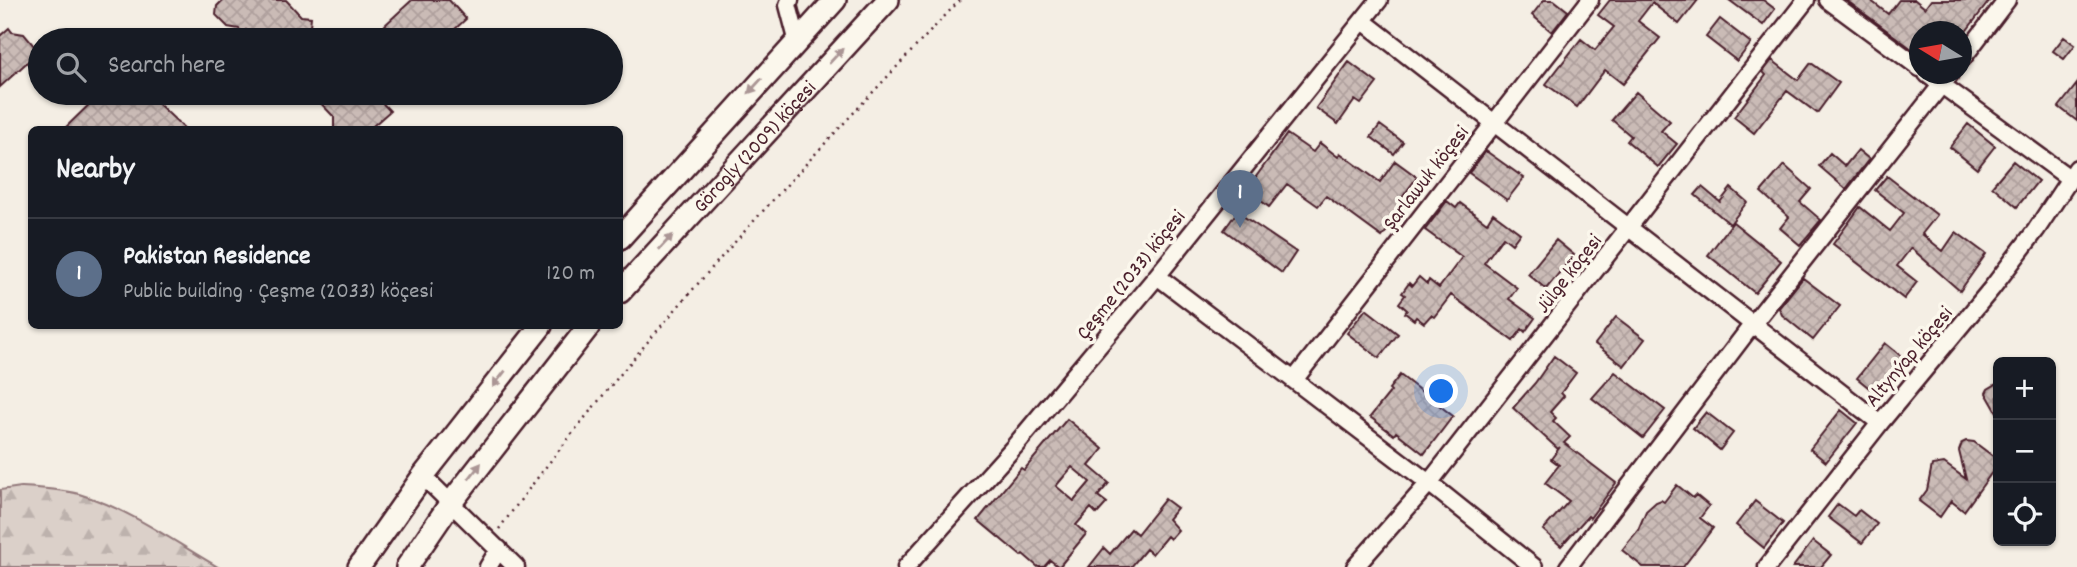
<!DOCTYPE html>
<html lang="en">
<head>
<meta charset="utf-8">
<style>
  :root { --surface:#171b24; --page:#242831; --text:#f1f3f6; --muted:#9ea1a6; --line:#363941; --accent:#a6949b }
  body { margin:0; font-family:Dekko,sans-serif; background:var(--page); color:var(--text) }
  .controls { position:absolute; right:21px; bottom:21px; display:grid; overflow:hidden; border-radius:10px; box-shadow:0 2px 5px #0004 }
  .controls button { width:63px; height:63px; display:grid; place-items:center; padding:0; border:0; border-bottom:2px solid var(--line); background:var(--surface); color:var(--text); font:35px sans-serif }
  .compass { position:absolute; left:1909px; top:21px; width:63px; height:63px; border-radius:50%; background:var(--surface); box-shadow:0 2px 5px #0004; rotate:281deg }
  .you { position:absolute; left:1442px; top:392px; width:24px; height:24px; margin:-18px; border:5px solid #fff; border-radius:50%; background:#1a73e8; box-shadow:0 0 0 10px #1a73e833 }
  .badge { display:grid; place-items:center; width:46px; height:46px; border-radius:50%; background:var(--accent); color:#fff; font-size:23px; font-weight:700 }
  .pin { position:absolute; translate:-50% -58px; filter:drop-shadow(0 2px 4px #0008) }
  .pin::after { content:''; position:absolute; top:37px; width:24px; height:21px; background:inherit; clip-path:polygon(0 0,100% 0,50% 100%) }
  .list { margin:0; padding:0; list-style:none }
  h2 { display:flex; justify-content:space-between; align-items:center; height:91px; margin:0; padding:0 28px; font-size:30px }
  h2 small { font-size:23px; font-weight:400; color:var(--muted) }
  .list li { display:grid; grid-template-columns:46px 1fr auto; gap:21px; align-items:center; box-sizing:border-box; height:112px; padding:0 28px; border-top:2px solid var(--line) }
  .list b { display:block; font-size:26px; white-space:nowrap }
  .list p { margin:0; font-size:23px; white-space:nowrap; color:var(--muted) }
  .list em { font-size:23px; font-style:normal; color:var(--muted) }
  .icon { flex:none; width:38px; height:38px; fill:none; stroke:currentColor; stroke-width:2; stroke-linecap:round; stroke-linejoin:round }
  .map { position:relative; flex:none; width:2077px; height:567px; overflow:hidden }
  .search { position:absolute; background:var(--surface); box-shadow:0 2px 5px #0004; left:28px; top:28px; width:595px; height:77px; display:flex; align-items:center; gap:18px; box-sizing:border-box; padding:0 24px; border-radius:38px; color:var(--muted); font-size:26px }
  .panel { position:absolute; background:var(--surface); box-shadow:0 2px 5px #0004; left:28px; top:126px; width:595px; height:203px; border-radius:10px }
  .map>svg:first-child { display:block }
  .forest { fill:url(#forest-firs); stroke:#92787a; stroke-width:2 }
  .building { fill:url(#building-cross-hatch); stroke:#4a1f2b; stroke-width:2; fill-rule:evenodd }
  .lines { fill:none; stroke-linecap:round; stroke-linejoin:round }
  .minor-casing { stroke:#4a1f2b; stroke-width:21 }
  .major-casing { stroke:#4a1f2b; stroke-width:26 }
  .path { stroke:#4a1f2b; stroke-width:2.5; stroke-dasharray:2 5; stroke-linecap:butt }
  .minor { stroke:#fbf7ec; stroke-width:16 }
  .major { stroke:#fbf7ec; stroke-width:21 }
  .oneway { fill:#ab9695 }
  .labels { text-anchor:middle; stroke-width:7; stroke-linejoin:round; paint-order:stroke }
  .street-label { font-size:21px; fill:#4a1f2b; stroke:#fbf7ec }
</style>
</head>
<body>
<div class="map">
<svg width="2077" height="567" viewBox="0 0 2077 567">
  <defs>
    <pattern id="forest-firs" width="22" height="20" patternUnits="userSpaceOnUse" patternTransform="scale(1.75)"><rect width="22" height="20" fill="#dbd0c9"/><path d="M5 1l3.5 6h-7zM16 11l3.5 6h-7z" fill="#bdb2ad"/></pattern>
    <pattern id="building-cross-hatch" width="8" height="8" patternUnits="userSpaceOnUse" patternTransform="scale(1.75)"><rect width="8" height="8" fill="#cabbb6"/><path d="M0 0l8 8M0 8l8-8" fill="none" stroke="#afa09d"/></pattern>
  </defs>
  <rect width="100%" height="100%" fill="#f4eee4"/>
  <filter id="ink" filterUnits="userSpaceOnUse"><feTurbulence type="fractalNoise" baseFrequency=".0143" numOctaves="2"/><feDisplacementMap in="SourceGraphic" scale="14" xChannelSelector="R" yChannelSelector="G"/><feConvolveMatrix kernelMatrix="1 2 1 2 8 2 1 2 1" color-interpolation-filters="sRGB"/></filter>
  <g filter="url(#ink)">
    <path class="forest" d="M21,487c19,1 39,2 58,7 50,15 94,47 139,73h-218v-77z"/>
    <path class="building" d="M223,0h63l15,16 10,1 -1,9 14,14h-68l-10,-10 -3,3 -4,-4 -11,-2 -12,-12 1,-9z
      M412,0h37l17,19 -12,11 10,10h-78l7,-7 -8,-8z
      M1544,0h10l14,11 -16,21 -20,-17z
      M1610,0h88l-19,24 -27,-21 -14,18 22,17 -37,46 -18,-14 -28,37 -31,-23 35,-45 14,11 19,-23 -16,-12z
      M1729,0h34l12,9 -12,16z
      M1846,0h24l18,14 11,-14h16l10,8 6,-8h59l-26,34 -2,-2h-42v23z
      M1720,19l31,24 -14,18 -31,-24z
      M9,28l3,4 12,2 11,13 -1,9 -34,31v-51z
      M2064,37l11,8 -11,14 -11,-8z
      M1772,60l26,20 13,-17 28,20 -22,30 -30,-22 -33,42 -20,-16 32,-42 -3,-3z
      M1349,62l28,21 -16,21 -6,-4 -17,24 -22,-16z
      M2077,84v37l-18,-14z
      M1636,92l34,29 -9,10 16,13 -19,23 -31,-26 4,-5 -19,-16z
      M101,93h46l39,37h-123z
      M311,93h62l17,18 -17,15v4h-39v-13z
      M1968,124l27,22 -18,23 -27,-22z
      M1380,125l23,17 -9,12 -23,-17z
      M1287,134l26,18 7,-9 18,14 2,-4 40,29 15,-21 22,16 -16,22 6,5 -25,33 -56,-41 -8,10 -31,-22 -18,23 -13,-10 -4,6 -10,-7z
      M1858,150l11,9 -23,30 -27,-23 11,-13 15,13z
      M1486,151l38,27 -17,22 -38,-27z
      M2013,161l25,20 -21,26 -25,-21z
      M1784,165l27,24 -11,13 21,18 -21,25 -20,-17 9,-11 -28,-25z
      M1887,176l50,39 -15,19 21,17 13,-19 30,22 -26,37 -49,-43 -14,18 20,16 -13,17 -71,-55 27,-37 30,24 14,-18 -29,-23z
      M1702,187l18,15 11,-14 16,14 -17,22 -35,-29z
      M1447,201l9,7 4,-5 27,20 6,-10 27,20 -8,11 -9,-7 -19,26 33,25 -8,11 26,19 -10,14 -3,-3 -9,12 -62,-46 -17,22 -3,-2 -7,8 -8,-6 -2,3 -9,-7 2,-3 -8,-7 6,-8 -3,-2 7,-10 3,3 7,-9 8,7 2,-4 10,8 23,-31 -37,-27z
      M1237,212l59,40 -14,21 -58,-43z
      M1733,222l48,39 -26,32 -47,-38z
      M1556,240l18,15 -28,34 -18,-15z
      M1803,278l37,28 -27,34 -31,-25 -3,-7z
      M1366,309l32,25 -19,24 -32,-25z
      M1616,317l29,22 -21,27 -29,-22z
      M1885,343l22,18 -28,35 -22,-18z
      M1554,356l22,17 -15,20 3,3 -14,16 6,6 -3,3 17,16 -6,6 52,40 -26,35 -2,-2 -27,30 -18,-16 26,-29 -24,-18 14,-18 -8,-6 9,-12 -2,2 -45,-41 22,-25z
      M1615,372l50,38 -22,28 -51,-40z
      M1400,375l53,41 -29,38 -28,-22 -2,3 -24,-18 21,-26 -2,-2z
      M1998,383v31l-12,-21 2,-4z
      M1841,410l16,13 -31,39 -16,-13z
      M1706,412l27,21 -13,17 -27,-22z
      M1067,419l36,30 -14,17 20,17 -11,13 9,7 -10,11 -6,-6 -15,17 10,9 -27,33 -9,-7 -6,7h-6l-15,-13 -2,2 -43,-36 43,-52 3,2zM1072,467l18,15 -16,19 -18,-15z
      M1966,441l8,1 24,18v4l-34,47 -13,-10 -11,16 -21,-16 8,-11 5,-25 12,-2 22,16 -7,-28 3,-8z
      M1677,485l16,13 3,-3 13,11 -9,12 13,10 -30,39h-40l-21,-17 16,-20 8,-19 10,-9 5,-2 3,2z
      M1165,499l12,9 -9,11 10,11 -8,9 -3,-3 -15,18 -6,-5 -15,18h-42l15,-19 6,6 21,-25 6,5z
      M1755,501l28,22 -19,25 -28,-23z
      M1838,504l16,12 5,-6 18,14 -15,19 -34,-26z
      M1813,541l18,14 -10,12h-28z"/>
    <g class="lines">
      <g class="minor-casing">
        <path id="minor" d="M790,0l-2,5 9,34
          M1828,0l92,68
          M1363,21l517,402
          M1962,59l45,-59
          M1927,74l142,104
          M1157,276l272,207 105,84
          M1294,380l296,-380
          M423,476l93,91
          M488,567l11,-18
          M906,567l108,-120 143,-171 222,-276
          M1355,567l74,-84 377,-483
          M1568,567l184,-242 198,-251
          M1767,567l113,-144 112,-135 44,-58 41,-62"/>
      </g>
      <g class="major-casing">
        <g id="major">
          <path d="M620,238l215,-238"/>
          <path id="s1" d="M620,292l268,-292"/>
          <path d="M359,567l64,-91 118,-150"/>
          <path d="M407,567l43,-63 139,-178"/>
        </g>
      </g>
      <path class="path" d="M499,529c139,-189 300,-359 461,-529"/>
      <use href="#minor" class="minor"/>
      <use href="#major" class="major"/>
    </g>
    <defs><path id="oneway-solid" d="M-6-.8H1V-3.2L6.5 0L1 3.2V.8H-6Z" transform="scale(1.75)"/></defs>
    <g class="oneway">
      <use href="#oneway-solid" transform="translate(836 56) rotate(-47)"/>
      <use href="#oneway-solid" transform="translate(755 86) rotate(132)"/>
      <use href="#oneway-solid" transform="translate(666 242) rotate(-47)"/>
      <use href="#oneway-solid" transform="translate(499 379) rotate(128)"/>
      <use href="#oneway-solid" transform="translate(475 471) rotate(-52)"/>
    </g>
  </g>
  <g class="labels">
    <g class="street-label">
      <text dy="7" stroke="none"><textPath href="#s1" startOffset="198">Görogly (2009) köçesi</textPath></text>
      <text transform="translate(1425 177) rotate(-52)" y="7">Şarlawuk köçesi</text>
      <text transform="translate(1568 273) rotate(-52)" y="7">Jülge köçesi</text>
      <text transform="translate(1130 274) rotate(-51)" y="7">Çeşme (2033) köçesi</text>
      <text transform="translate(1908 356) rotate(-50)" y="7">Altynýap köçesi</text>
    </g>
  </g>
</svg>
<div class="controls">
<button>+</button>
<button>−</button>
<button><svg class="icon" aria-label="locate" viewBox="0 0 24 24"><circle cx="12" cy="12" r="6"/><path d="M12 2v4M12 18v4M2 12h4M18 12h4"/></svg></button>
</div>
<svg class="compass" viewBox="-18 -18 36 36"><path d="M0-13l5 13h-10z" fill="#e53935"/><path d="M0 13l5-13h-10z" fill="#9ea1a6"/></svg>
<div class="you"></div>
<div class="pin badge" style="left:1240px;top:228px;background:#5c6f8a">1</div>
<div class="search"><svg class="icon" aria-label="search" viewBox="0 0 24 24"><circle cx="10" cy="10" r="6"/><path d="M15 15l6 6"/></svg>Search here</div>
<section class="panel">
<h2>Nearby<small></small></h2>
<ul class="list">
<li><span class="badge" style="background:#5c6f8a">1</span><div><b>Pakistan Residence</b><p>Public building · Çeşme (2033) köçesi</p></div><em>120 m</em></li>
</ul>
</section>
</div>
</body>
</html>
